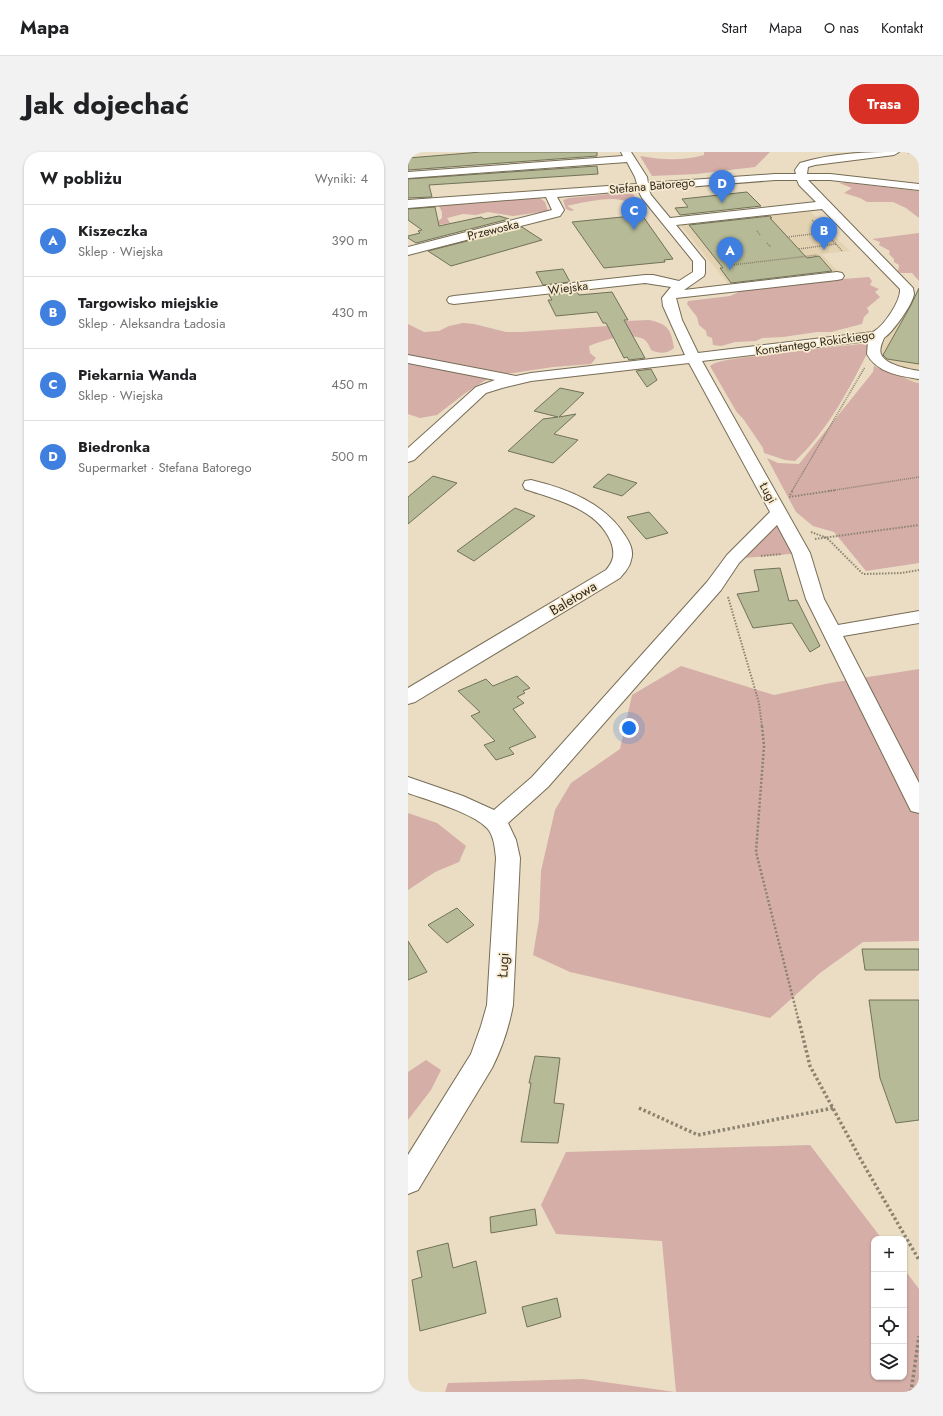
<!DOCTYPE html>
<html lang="pl">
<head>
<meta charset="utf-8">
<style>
  :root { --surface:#fff; --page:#f2f2f2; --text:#202124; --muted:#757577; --line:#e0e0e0; --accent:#d93025 }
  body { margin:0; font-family:Jost,sans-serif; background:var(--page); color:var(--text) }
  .controls { position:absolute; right:12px; bottom:12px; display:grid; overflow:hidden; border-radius:8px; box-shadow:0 1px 3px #0004 }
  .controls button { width:36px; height:36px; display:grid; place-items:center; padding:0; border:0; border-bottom:1px solid var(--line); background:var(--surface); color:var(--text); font:20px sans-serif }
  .you { position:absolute; left:221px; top:576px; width:14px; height:14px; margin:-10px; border:3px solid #fff; border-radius:50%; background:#1a73e8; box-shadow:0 0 0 6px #1a73e833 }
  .badge { display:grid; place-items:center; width:26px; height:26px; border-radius:50%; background:var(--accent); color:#fff; font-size:13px; font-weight:700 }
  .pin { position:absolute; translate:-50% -33px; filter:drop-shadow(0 1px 2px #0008) }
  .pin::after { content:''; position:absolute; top:21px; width:14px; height:12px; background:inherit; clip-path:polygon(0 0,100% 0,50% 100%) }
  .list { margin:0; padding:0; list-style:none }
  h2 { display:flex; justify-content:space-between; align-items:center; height:52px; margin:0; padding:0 16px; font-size:17px }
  h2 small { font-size:13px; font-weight:400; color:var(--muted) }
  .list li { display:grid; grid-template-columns:26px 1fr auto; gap:12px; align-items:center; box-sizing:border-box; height:72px; padding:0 16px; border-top:1px solid var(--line) }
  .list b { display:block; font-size:15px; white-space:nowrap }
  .list p { margin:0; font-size:13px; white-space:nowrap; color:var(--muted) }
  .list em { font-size:13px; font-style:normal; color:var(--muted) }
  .icon { flex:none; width:22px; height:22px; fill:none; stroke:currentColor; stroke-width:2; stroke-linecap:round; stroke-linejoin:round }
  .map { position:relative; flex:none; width:511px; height:1240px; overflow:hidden; border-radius:16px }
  header { display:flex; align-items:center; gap:24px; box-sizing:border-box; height:56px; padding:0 20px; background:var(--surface); border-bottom:1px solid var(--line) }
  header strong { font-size:19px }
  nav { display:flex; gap:22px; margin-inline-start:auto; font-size:14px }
  .intro { display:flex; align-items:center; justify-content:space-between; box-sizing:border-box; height:96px; padding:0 24px }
  h1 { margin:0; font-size:28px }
  .button { padding:10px 18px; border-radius:16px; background:var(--accent); color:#fff; font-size:14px; font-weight:700 }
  main { display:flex; gap:24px; padding:0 24px }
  aside { flex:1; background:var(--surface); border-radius:16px; box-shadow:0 1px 3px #0004 }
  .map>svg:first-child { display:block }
  .built { fill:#e3d3b2; fill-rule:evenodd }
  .green { fill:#d4aea7 }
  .building { fill:#b6ba96; stroke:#707259 }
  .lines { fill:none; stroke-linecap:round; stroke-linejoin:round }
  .minor-casing { stroke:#776c55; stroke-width:2 }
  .path-far3 { stroke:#8b8270; stroke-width:1.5; stroke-dasharray:1 1; stroke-linecap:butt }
  .path-far2 { stroke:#8b8270; stroke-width:2; stroke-dasharray:1.5 1.5; stroke-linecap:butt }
  .path-far1 { stroke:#8b8270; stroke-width:2.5; stroke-dasharray:2 2; stroke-linecap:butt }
  .path { stroke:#8b8270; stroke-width:3.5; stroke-dasharray:2.5 2.5; stroke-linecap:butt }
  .minor { fill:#fff; fill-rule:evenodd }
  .labels { text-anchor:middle; stroke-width:3.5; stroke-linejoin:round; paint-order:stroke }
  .far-street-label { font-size:12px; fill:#302b21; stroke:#f8ebd0 }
  .street-label { font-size:14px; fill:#302b21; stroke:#f8ebd0 }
</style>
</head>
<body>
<header>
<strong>Mapa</strong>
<nav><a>Start</a><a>Mapa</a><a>O nas</a><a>Kontakt</a></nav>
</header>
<div class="intro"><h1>Jak dojechać</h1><a class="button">Trasa</a></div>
<main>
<aside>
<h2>W pobliżu<small>Wyniki: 4</small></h2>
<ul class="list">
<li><span class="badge" style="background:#3f7fe0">A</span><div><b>Kiszeczka</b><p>Sklep · Wiejska</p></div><em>390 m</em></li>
<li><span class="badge" style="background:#3f7fe0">B</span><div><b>Targowisko miejskie</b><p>Sklep · Aleksandra Ładosia</p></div><em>430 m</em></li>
<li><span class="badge" style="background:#3f7fe0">C</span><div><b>Piekarnia Wanda</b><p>Sklep · Wiejska</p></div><em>450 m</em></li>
<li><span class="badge" style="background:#3f7fe0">D</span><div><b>Biedronka</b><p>Supermarket · Stefana Batorego</p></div><em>500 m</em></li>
</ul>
</aside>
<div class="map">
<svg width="511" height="1240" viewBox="0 0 511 1240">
  <rect width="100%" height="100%" fill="#eaddc3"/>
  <path class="built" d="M400,57l42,42 -28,3 20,22 -110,13 -53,-66zM411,105l14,15 -100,13 -12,-17z
    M496,149l15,2v79l-12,-2 5,-9 -23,-6 -12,-13 7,-20z"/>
  <path class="green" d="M296,0h66l-15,15 -59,7 -44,2 -12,-20c23,4 42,5 64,-1z
    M431,31h9l71,8v27l-13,-10 -13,-6h-26l-7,-4 -16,-5 8,-5z
    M220,40l5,2 5,7 -10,2c-11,-9 -47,0 -61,3l7,4 -3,1 -5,-2 -3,-9 6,-2z
    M132,46l5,4 3,9 -35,5 -25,-4 -12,3 -13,-1 -16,4 3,5 -12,2 -1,-3 5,-4v-6l-3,-6 2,-1z
    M511,81v48l-7,-8h-10l-4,-1 1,-7 -5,-3v-3l-5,-5 1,-3 -11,-6 1,-3 -8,-3z
    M461,125l3,4 -2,4 9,4 -4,3 5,5 -13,11 2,4 -5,5 -2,7 -31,8h-14l-34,5 -21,1 -6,3 -21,1 -14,4 -8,-1 -1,-7 -5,-2 -1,-5 -7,-6 -2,-8 -10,-13 1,-3 42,-5 11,-5 10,-2 64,-6 3,-2z
    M241,168c19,4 22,9 25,28 -8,6 -14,6 -23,2 -2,-5 -5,-11 -10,-12 -15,-5 -37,2 -52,8l1,7 6,5 -5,6 -38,3 -47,7 -22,7 -20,13 -27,21 -17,3 -12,-4v-90l16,8 15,-1 10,-5 14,-3 11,1 32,8h16l86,-6 18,-5z
    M453,192l6,1 3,3c-20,39 -42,83 -75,113l-10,-1 -21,-7 -1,-5 -19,-28 -8,-9 -26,-45c9,-7 41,-9 53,-11 33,-4 65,-8 98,-11z
    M466,214c8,4 16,6 25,9 7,2 10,7 20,8v180l-53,8 -32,-39 -21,-6 -17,-14 -29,-54 11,5 21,1 74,-92z
    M371,360l22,41 -68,6z
    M273,514l93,29 56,-12 89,-14v272l-56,1 -43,31 -50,45 -200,-46 -37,-17 6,-35 2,-49 14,-61 16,-27 49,-34 12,-54z
    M0,661l29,10 29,23 -7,16 -24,10 -27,18z
    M18,908l15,10 -10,20 -23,30v-48z
    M402,993l72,94h-8v138h30v-108l15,20v103h-243l-14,-151 -106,-7 -15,-29 25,-53z
    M175,1227l92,13h-230l3,-9z"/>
  <path class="building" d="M73,0h116v4l-189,14v-12z
    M189,14l1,8 -169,11 3,12 -24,1v-19z
    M339,40l14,14 -81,9 -5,-7 13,-1 -6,-8z
    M27,55l4,19 42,-9 3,2 15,-3 10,3 -93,24 -8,-5v-2l12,-3 -2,-2 4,-1 -14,-10v-11z
    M234,63l31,44 -9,1 1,2 -61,6 -32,-46z
    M362,64l2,2h-2l37,40 12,-2 13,15 -101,12 -11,-15h3l-34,-43z
    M114,75l20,13 -91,26 -23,-15z
    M155,117l7,13 -27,3 -7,-13z
    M511,136v76l-32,-5 -4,-4 28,-50z
    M169,140l2,3 33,-3 16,28h-4l21,38 -16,2 -2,-3 -3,1 -18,-35h-3l-6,-11 -41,4 -8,-16h4l-3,-5z
    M243,217l6,11 -10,7 -11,-16z
    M152,236l24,5 -25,24 17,-3 -22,20 24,6 -25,23 -45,-12 35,-32 15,-2 -24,-6z
    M200,322l29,9 -15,13 -29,-9z
    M25,324l24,7 -49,41v-27z
    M107,356l20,8 -61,45 -17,-10z
    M241,360l9,10 10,11 -22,6 -19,-22z
    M372,416l9,33 8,-1 23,46 -10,6 -18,-29 -39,5 -16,-34 22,-3 -5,-21z
    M109,524l13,12 -7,3 2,2 -8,4 7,6 -11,6 23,28 -27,11 5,6 -18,6 -12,-15 11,-4 -24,-25 9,-4 -22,-21 28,-12 7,7z
    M49,756l17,17 -27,18 -19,-18z
    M0,789l19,31 -19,8z
    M454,797h57v21h-54z
    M461,848h50v120l-23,3 -16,-45z
    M127,904l25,2 -6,45 10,1 -6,39 -37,-1 10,-59h-2z
    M127,1057l2,16 -46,8 -1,-16z
    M40,1091l5,25 23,-7 10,52 -66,18 -8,-51 10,-3 -5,-26z
    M149,1146l4,19 -34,10 -5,-20z"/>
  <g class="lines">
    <g class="minor-casing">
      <path id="minor" d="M213,0h10l16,25 1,6 127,-9h21l-1,-4 5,-7c32,-10 66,-11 99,-11l-5,3 -79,10 -7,2 -1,7h23l89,10v6l-89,-10h-22l105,108c0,2 1,4 1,6 -1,10 -22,39 -30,44 -2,5 -5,11 -3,16 4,11 28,15 38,17v8c-19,-3 -42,-6 -52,-25l1,-13 -166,20 108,192 14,46 14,26 81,-14v12l-76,13 76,147v30l-8,-2 -3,-6 -102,-206 -14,-46 -15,-28 -38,38 -18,27 -173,197 -40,36 8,17 4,18 -7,147c-4,22 -11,43 -21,63l-74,122 -10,4v-39l63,-101 10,-28 6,-21 9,-147c-1,-9 -2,-23 -9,-30 -14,-15 -59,-28 -79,-35v-16l55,19 31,14 38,-33 175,-195 20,-27 43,-43 -81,-149 -158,18 -29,7 -16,5 -72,67 -6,2v-14l68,-61 19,-7 -87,-17v-8l108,21 15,-3 154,-18 -22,-49 -1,-8 9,-11 -26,-4 -191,21 -5,-1 -2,-3 2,-3 5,-1 191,-21h8l26,6 14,-9v-11l-51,-63 -4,-8 -81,7 7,13 -4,6 -152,39v-8l144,-37 -6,-13 -138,11v-8l229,-16 -2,-7 -8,-15 -219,16v-6l215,-16zM367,28h22l2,5 17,17 -146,16 -19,-23 -2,-5zM414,57l78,80c1,12 -16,37 -27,43l-175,21 -16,-33 -6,-22 161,-18 5,-1 2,-3 -2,-3 -5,-1 -153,18 20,-14 1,-3v-12l-29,-36z
        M123,328c37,9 74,23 95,57 4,6 8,15 5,23 -1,7 -7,13 -11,18l-205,124 -7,2v-16l198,-118c8,-9 9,-17 5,-28 -14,-34 -55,-42 -86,-53l-2,-4 2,-4z"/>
    </g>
    <path class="path-far3" d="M500,1l7,-1
      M349,79l3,4
      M379,85l43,-5
      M359,91l4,4
      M428,92l6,7
      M391,97l37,-5 -24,-24
      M324,113l85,-10
      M384,339l73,-124
      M421,339l90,-14"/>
    <path class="path-far2" d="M382,343l3,-5
      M381,345l47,-7
      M403,380l16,6 36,36 39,-1 17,-3
      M407,387l104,-14
      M353,404l21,-2
      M320,445l31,106 3,24"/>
    <path class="path-far1" d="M354,574l2,20 -8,106 43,170"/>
    <path class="path" d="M391,869l11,45 51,94 58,100
      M231,956l59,27 135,-27
      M503,1240l8,-56"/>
    <use href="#minor" class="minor"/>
  </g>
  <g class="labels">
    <g class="far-street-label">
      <text transform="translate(244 34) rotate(-5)" y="4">Stefana Batorego</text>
      <text transform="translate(85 78) rotate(-14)" y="4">Przewoska</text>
      <text transform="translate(160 136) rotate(-7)" y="4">Wiejska</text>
      <text transform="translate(407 191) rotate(-8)" y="4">Konstantego Rokickiego</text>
      <text transform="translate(360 341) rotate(61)" y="4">Ługi</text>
    </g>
    <g class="street-label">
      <text transform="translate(165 446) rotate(-31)" y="5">Baletowa</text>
      <text transform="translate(95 813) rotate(-87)" y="5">Ługi</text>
    </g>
  </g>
</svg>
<div class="controls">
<button>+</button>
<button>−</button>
<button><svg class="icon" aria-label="locate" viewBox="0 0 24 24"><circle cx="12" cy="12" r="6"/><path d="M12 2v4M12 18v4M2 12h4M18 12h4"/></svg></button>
<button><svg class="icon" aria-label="layers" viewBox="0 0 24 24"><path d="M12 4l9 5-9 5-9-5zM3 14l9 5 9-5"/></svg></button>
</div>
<div class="you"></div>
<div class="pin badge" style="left:322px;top:118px;background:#3f7fe0">A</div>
<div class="pin badge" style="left:416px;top:98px;background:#3f7fe0">B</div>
<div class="pin badge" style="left:226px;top:78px;background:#3f7fe0">C</div>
<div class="pin badge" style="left:314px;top:51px;background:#3f7fe0">D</div>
</div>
</main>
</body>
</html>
